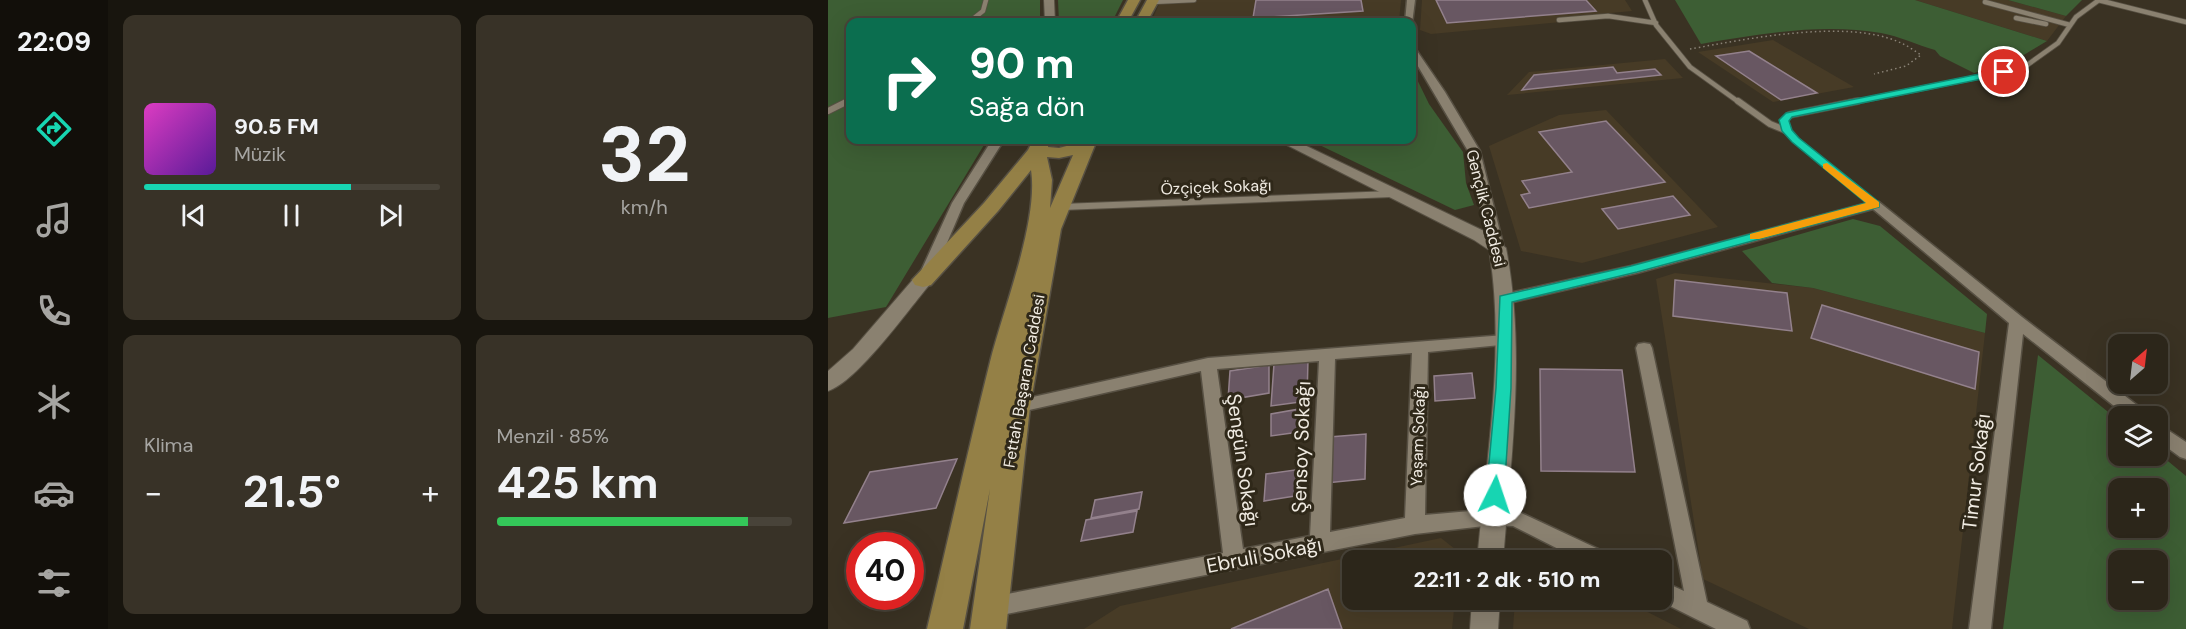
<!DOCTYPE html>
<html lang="tr">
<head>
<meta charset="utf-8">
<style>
	:root { --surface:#2c261a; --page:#383227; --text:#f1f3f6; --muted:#a6a5a2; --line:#484339; --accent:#17d5b2 }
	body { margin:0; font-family:"DM Sans",sans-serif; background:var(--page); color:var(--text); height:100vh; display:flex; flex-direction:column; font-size:22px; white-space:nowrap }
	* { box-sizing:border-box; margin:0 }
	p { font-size:20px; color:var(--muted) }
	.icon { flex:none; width:33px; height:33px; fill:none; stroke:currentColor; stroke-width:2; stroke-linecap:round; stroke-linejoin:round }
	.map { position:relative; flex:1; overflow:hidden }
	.details { display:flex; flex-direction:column; gap:15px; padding:15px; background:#18150e; width:720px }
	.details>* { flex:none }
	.top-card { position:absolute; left:18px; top:18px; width:570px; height:126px; border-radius:12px; box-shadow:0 6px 24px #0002,0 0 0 2px var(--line); background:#0b6e4f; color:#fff; overflow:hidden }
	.needle { width:39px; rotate:28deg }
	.tools { position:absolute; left:1280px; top:334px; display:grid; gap:12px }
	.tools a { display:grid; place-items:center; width:60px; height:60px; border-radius:12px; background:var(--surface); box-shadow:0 6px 24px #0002,0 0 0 2px var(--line); font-size:30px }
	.speed { position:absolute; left:18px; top:532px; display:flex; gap:12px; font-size:30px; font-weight:700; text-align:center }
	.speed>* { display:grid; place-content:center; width:78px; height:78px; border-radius:50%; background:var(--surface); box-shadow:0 6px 24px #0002,0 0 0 2px var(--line); line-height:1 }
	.speed .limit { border:9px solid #d22; background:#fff; color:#111 }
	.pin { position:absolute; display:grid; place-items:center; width:51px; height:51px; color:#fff; margin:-26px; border:3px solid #fff; border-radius:50%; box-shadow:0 2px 6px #0007 }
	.me { position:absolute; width:66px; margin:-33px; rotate:4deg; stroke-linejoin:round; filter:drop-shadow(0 0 4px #0008) }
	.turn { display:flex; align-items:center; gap:21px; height:126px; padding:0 24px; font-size:27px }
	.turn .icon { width:78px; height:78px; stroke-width:2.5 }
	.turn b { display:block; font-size:42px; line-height:51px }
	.big { font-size:45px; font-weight:700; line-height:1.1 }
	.details .card { flex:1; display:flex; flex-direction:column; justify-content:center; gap:9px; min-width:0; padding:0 21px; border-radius:12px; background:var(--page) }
	.details .dial { align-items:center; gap:0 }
	.dial b { font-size:78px; line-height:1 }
	.song { display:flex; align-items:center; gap:18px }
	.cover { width:72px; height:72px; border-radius:9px; background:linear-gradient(135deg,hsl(310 70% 55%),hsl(270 70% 35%)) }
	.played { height:6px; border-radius:3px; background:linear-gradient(90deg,var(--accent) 70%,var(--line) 70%) }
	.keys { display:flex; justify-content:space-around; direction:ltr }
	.heat { display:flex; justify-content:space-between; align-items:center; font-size:33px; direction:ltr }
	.charge { height:9px; border-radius:4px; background:linear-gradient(90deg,#34c759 85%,var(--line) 0) }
	.details .tiles { flex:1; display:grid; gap:15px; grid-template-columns:repeat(2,1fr) }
	.trip { position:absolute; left:514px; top:550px; width:330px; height:60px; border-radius:12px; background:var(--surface); box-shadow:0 6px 24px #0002,0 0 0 2px var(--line); font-weight:700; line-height:60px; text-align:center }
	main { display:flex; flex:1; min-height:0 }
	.menu { display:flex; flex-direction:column; width:108px; justify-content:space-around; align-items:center; background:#120f0a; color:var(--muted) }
	.menu .icon { width:42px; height:42px }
	.menu .active { color:var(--accent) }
	.menu b { font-size:27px; color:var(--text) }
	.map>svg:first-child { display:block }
	.built { fill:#473b26 }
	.green { fill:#3d5e34; fill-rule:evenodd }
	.building { fill:#685762; stroke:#93818c; stroke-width:1.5 }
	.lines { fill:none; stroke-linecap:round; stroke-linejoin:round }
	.service-far1-casing { stroke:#575043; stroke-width:6 }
	.service-casing { stroke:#575043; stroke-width:8 }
	.minor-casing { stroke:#575043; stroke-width:3 }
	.tertiary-casing { stroke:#575043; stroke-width:2 }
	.primary-casing { stroke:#575043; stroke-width:3 }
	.path { stroke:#8a8377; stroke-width:1.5; stroke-dasharray:1.5 3; stroke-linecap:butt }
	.service-far1 { stroke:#8a8170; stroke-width:4.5 }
	.service { stroke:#8a8170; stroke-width:6 }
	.minor { fill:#8a8170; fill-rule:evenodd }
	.tertiary { fill:#8a8170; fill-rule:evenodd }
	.primary { fill:#948046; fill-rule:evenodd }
	.route { fill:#17d5b2; stroke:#0f8a74; stroke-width:1.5 }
	.slow { fill:#f59e0b }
	.labels { text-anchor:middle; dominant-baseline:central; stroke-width:6; stroke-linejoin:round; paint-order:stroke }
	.street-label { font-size:16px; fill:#f0ebe2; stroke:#2f2819 }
	.near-street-label { font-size:20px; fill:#f0ebe2; stroke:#2f2819 }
</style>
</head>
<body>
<main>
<nav class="menu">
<b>22:09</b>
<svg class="icon active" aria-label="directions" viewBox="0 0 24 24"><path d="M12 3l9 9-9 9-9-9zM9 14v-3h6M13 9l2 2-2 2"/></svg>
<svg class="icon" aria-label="music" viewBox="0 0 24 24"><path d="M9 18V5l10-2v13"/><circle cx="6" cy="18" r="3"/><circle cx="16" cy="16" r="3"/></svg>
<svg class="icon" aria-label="phone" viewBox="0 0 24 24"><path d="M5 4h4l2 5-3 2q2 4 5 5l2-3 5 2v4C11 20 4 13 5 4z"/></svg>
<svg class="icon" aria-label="climate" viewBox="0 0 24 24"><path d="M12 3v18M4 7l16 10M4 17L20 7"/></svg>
<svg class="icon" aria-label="car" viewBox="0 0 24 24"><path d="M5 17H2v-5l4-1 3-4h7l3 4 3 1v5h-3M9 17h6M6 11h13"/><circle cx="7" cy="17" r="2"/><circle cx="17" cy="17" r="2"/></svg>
<svg class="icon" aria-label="filters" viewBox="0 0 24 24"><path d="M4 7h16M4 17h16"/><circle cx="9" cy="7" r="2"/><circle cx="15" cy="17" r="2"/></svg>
</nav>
<section class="details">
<div class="tiles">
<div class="card">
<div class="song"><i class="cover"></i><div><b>90.5 FM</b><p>Müzik</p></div></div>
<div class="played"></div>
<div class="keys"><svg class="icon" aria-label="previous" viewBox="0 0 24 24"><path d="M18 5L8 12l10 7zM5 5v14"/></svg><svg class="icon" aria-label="pause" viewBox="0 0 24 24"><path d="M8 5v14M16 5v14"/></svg><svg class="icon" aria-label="next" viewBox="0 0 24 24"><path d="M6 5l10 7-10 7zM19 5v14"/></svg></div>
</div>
<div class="card dial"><b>32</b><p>km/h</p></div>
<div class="card"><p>Klima</p>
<div class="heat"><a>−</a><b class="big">21.5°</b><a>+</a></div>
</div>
<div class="card"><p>Menzil · 85%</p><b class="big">425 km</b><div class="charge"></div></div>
</div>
</section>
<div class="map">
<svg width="1358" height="629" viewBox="0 0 1358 629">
	<rect width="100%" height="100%" fill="#3a3223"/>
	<!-- built -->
	<path class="built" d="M333 0H573L571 22H323Z
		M594 0H797L804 11 751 16 754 20 603 34 592 30Z
		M1087 0H1180L1238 16 1219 41Z
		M945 40 1026 87 945 102 870 52Z
		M837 59 855 78 679 95 701 72Z
		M778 110 890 227 754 263 693 251 661 146 731 115Z
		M847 273 985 288 1157 333 1124 629H981L875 579 828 279Z
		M613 538 632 553 631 561H525V600H627L624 629H256L292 606Z
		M687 600H796L853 629H685Z"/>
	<!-- green -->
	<path class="green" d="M0 0H212V22H22V140H159L58 307 0 318Z
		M230 0H295L284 22H231Z
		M847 0H1087L1219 41 1181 64 1146 73 1112 56 1107 50C1089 45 1071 36 1053 33 994 23 931 34 873 44Z
		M1180 0H1254L1238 16Z
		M584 69 601 104 635 152 638 183 646 205 627 210 481 140H584Z
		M1025 219 1052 226 1159 314 1157 333 985 288 944 283 914 251Z
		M1210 355 1290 420V456H1329V452L1358 476V629H1175ZM1290 489H1329V528H1290ZM1290 561H1329V600H1290Z"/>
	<!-- building -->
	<path class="building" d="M428 0H533L535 11 425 18Z
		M608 0H758L768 11 619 23Z
		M921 51 989 93 953 100 888 56Z
		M785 67 789 73 827 69 833 75 694 90 706 75Z
		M778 121 837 182 701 208 693 195 702 193 694 181 744 172 711 132Z
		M845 196 862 215 790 229 774 209Z
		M847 280 959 293 964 331 845 316Z
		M994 305 1151 352 1147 389 983 338Z
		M480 359 479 401 443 406 446 364Z
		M441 365V393L400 400 402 371Z
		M712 369 794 370 807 472 713 471Z
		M644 373 647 398 607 401 606 376Z
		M477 408 478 431 443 436V414Z
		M538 434 537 479 498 483 501 437Z
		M129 459 108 508 16 523 42 472Z
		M474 469 473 495 436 501 438 474Z
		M314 492 311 509 263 518 267 500Z
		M309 511 305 532 253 541 258 520Z
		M500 589 514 629H403Z"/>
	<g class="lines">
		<defs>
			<path id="service-far1" d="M817 0 828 25 862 67 912 103
				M1270 0 1358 22
				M324 2 366 0
				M1157 2 1242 25
				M1188 18 1218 24
				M731 20 780 16 828 23
				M141 22 155 11 158 0
				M17 103 22 100
				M1022 103 1195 68 1230 43 1248 17 1271 0"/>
			<path id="service" d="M910 101 942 124 959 131
				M1030 101 961 115 956 120 959 131 968 140 1047 205
				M0 111 20 101
				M234 207 564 194"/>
			<path id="minor" d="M579 0H587L584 24 577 22Z
				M584 47 587 48 617 92 652 151 676 248 674 251H664L662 248 640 151 584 56Z
				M164 140H176L136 203 107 271 105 274H95L93 271 124 203Z
				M1047 201 1051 202 1194 317 1318 412 1321 417H1300L1195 334 1163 629H1141L1181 323 1045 209 809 273 677 304 670 299 677 294 803 266Z
				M677 335 683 336 685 340 683 344 600 352 597 515 665 509 687 510 781 554 784 561H754L685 526 665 525 587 534 163 617 155 614 152 607 155 600 163 597 395 553 373 371 188 413 182 412 179 407 182 402 380 358ZM584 353 577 518 502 532 507 359ZM491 361 482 536 415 549 389 369Z
				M816 343 822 344 824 348 879 602 919 621 922 629H888L830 600H834V581L856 591 808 348 810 344Z
				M1329 423 1358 442V459L1352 457 1329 440Z"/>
			<path id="tertiary" d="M216 0H226L227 22H217Z
				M449 140H466L658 232 678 248C698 350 683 458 675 561H649C658 461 678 349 661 250L646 240Z
				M95 274 102 276 104 280 102 284C81 309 29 382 0 391V371L25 349 88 276Z
				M644 600H672L670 629H642Z"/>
			<path id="primary" d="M300 0H312L300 22H288Z
				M319 0H331L319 22H307Z
				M205 140H221L220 147 231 148 250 143 252 140H269L233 229 202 407 178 629H142L162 489 135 629H99C120 540 140 450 162 362 175 310 211 220 203 170L170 211 103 285 95 287 87 285 84 280 156 203 200 150ZM245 155 222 208 224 180 219 157 231 158Z"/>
		</defs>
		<!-- service-far1 casing -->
		<use href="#service-far1" class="service-far1-casing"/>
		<!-- service casing -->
		<use href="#service" class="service-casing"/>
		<!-- minor casing -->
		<use href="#minor" class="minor-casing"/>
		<!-- tertiary casing -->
		<use href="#tertiary" class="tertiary-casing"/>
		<!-- primary casing -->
		<use href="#primary" class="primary-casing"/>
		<!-- path -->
		<path class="path" d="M862 49C919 39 1020 18 1073 43 1080 46 1087 51 1093 55L1078 66 1046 74"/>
		<!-- service-far1 -->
		<use href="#service-far1" class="service-far1"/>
		<!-- service -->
		<use href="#service" class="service"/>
		<!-- minor -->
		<use href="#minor" class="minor"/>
		<!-- tertiary -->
		<use href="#tertiary" class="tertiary"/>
		<!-- primary -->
		<use href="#primary" class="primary"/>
	</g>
	<!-- route -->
	<path class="route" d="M1176 69 1179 70V74L964 117 961 121 964 130 971 138 1051 202V207L809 272 684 302 683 388 676 495 673 500 667 503 661 500 658 495 668 388 672 296 803 266 1038 203 964 142 954 131 951 120 958 113Z"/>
	<!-- slow -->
	<path class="slow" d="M999 163 1051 202V207L931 239H922V234L1038 203 995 168V164Z"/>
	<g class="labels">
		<!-- street labels -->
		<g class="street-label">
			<text transform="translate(388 187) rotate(-2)">Özçiçek Sokağı</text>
			<text transform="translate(658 208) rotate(76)">Gençlik Caddesi</text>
			<text transform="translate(196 381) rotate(-80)">Fettah Başaran Caddesi</text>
			<text transform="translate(590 436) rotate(-88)">Yaşam Sokağı</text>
		</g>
		<!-- near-street labels -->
		<g class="near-street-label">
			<text transform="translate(473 447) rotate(-88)">Şensoy Sokağı</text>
			<text transform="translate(415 460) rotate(82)">Şengün Sokağı</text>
			<text transform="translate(1148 472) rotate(-83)">Timur Sokağı</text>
			<text transform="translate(436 555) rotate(-11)">Ebruli Sokağı</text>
		</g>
	</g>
</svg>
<div class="tools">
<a><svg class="needle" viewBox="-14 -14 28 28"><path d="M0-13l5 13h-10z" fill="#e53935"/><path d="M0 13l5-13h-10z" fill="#a6a5a2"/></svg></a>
<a><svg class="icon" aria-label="layers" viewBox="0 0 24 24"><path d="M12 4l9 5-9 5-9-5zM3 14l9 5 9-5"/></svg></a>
<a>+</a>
<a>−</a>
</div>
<div class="speed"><div class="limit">40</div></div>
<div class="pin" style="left:1176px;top:72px;background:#d93025"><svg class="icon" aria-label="arrive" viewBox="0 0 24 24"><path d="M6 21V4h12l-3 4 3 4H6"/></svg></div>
<svg class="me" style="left:667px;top:495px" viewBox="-20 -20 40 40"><circle r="19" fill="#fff"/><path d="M0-13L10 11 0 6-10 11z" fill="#17d5b2"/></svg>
<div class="trip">22:11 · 2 dk · 510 m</div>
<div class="top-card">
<div class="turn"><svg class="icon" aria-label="right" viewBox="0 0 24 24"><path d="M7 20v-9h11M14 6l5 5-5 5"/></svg><div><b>90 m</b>Sağa dön</div></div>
</div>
</div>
</main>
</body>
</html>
